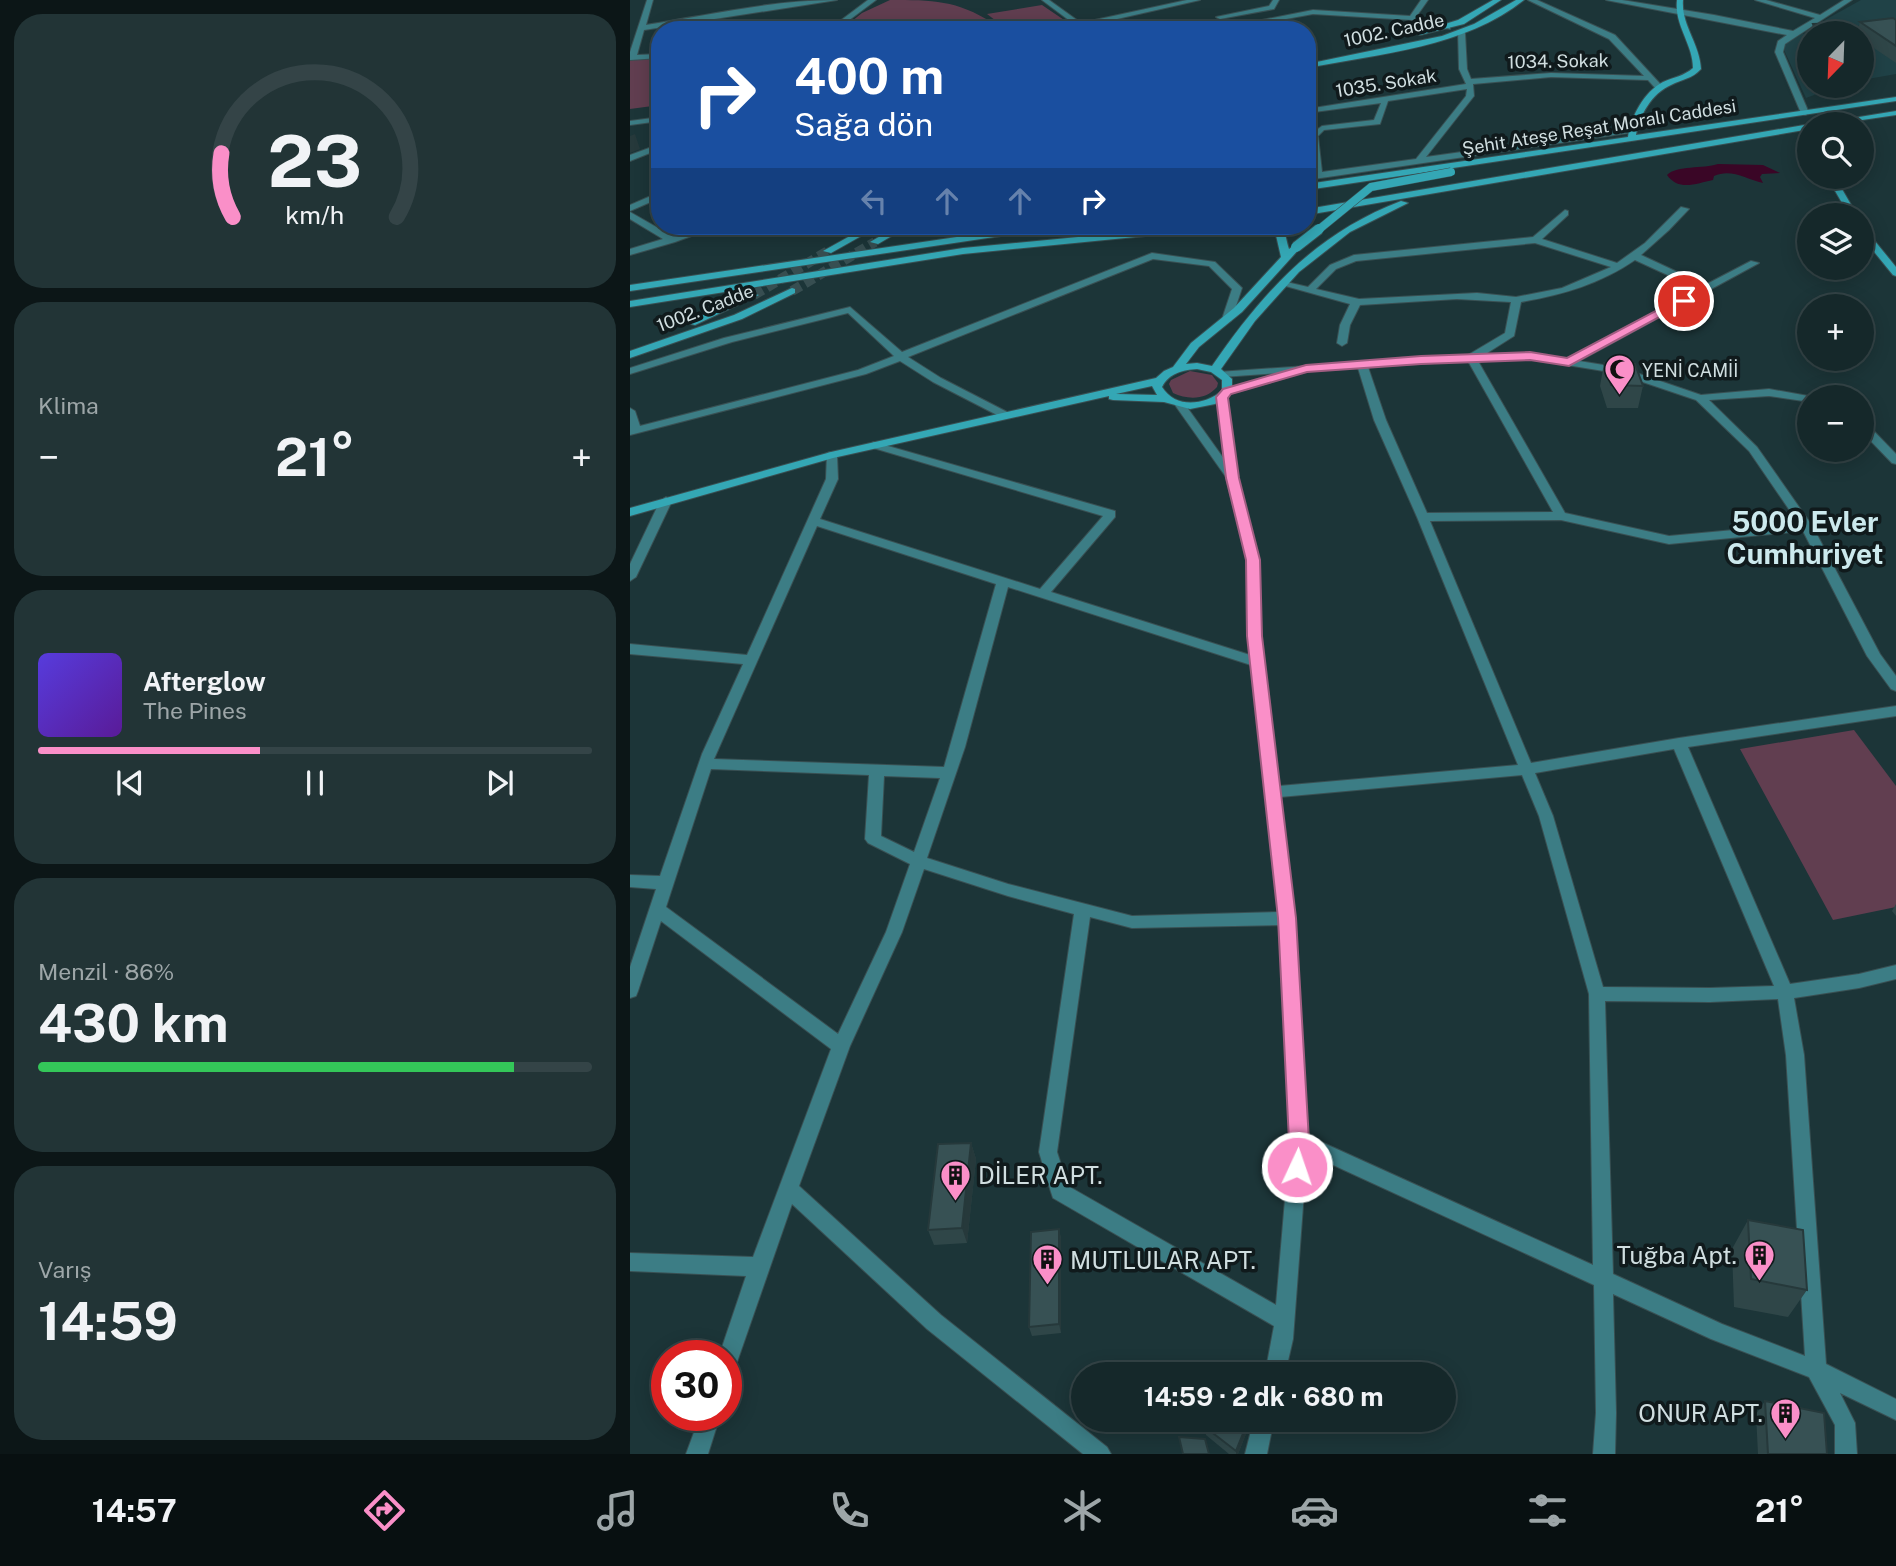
<!DOCTYPE html>
<html lang="tr">
<head>
<meta charset="utf-8">
<style>
	:root { --surface:#15282a; --page:#223436; --text:#f1f3f6; --muted:#9da6a8; --line:#344447; --accent:#fa8fc8 }
	body { margin:0; font-family:"Public Sans",sans-serif; background:var(--page); color:var(--text); height:100vh; display:flex; flex-direction:column; font-size:26px; white-space:nowrap }
	* { box-sizing:border-box; margin:0 }
	p { font-size:23px; color:var(--muted) }
	.icon { flex:none; width:38px; height:38px; fill:none; stroke:currentColor; stroke-width:2; stroke-linecap:round; stroke-linejoin:round }
	.map { position:relative; flex:1; overflow:hidden }
	.drawer { display:flex; flex-direction:column; gap:14px; padding:14px; background:#0c1617; width:630px }
	.drawer>* { flex:none }
	.hud { position:absolute; left:21px; top:21px; width:665px; height:214px; border-radius:28px; box-shadow:0 4px 18px #0003,0 0 0 2px var(--line); background:#1a4fa0; color:#fff; overflow:hidden }
	.needle { width:46px; rotate:203deg }
	.buttons { position:absolute; left:1167px; top:21px; display:grid; gap:14px }
	.buttons a { display:grid; place-items:center; width:77px; height:77px; border-radius:50%; background:var(--surface); box-shadow:0 4px 18px #0003,0 0 0 2px var(--line); font-size:35px }
	.speed { position:absolute; left:21px; top:1340px; display:flex; gap:14px; font-size:35px; font-weight:700; text-align:center }
	.speed>* { display:grid; place-content:center; width:91px; height:91px; border-radius:50%; background:var(--surface); box-shadow:0 4px 18px #0003,0 0 0 2px var(--line); line-height:1 }
	.speed .limit { border:10px solid #d22; background:#fff; color:#111 }
	.pin { position:absolute; display:grid; place-items:center; width:60px; height:60px; color:#fff; margin:-30px; border:4px solid #fff; border-radius:50%; box-shadow:0 2px 7px #0007 }
	.me { position:absolute; width:77px; margin:-38px; rotate:3deg; stroke-linejoin:round; filter:drop-shadow(0 0 5px #0008) }
	.turn { display:flex; align-items:center; gap:24px; height:147px; padding:0 28px; font-size:32px }
	.turn .icon { width:91px; height:91px; stroke-width:2.5 }
	.turn b { display:block; font-size:49px; line-height:60px }
	.lanes { display:flex; align-items:center; height:66px; padding:0 28px; background:#0003; justify-content:center; gap:35px; direction:ltr }
	.lanes .off { opacity:.35 }
	.big { font-size:52px; font-weight:700; line-height:1.1 }
	.drawer .widget { flex:1; display:flex; flex-direction:column; justify-content:center; gap:10px; min-width:0; padding:0 24px; border-radius:28px; background:var(--page) }
	.drawer .dial { align-items:center; gap:0 }
	.dial svg { height:182px; overflow:visible; fill:none; stroke:var(--line); stroke-width:7; stroke-linecap:round; text-anchor:middle }
	.dial text { fill:var(--text); stroke:none }
	.song { display:flex; align-items:center; gap:21px }
	.cover { width:84px; height:84px; border-radius:10px; background:linear-gradient(135deg,hsl(250 70% 55%),hsl(270 70% 35%)) }
	.played { height:7px; border-radius:4px; background:linear-gradient(90deg,var(--accent) 40%,var(--line) 40%) }
	.keys { display:flex; justify-content:space-around; direction:ltr }
	.heat { display:flex; justify-content:space-between; align-items:center; font-size:38px; direction:ltr }
	.charge { height:10px; border-radius:5px; background:linear-gradient(90deg,#34c759 86%,var(--line) 0) }
	.trip { position:absolute; left:441px; top:1362px; width:385px; height:70px; border-radius:35px; background:var(--surface); box-shadow:0 4px 18px #0003,0 0 0 2px var(--line); font-weight:700; line-height:70px; text-align:center }
	.menu { display:flex; height:112px; justify-content:space-around; align-items:center; background:#081011; color:var(--muted) }
	.menu .icon { width:49px; height:49px }
	.menu .selected { color:var(--accent) }
	.menu b { font-size:32px; color:var(--text) }
	main { display:flex; flex:1; min-height:0 }
	.map>svg:first-child { display:block }
	.built { fill:#204247 }
	.green { fill:#613e50 }
	.water { fill:#3a0626 }
	.lines { fill:none; stroke-linecap:round; stroke-linejoin:round }
	.secondary-tunnel { stroke:#374e51; stroke-width:10; stroke-dasharray:10 5; stroke-linecap:butt }
	.street-casing { stroke:#395053; stroke-width:2 }
	.secondary-casing { stroke:#395053; stroke-width:2 }
	.street { fill:#3c7d85; fill-rule:evenodd }
	.secondary { fill:#34a7b5; fill-rule:evenodd }
	.secondary-bridge-far1-casing { stroke:#395053; stroke-width:9; stroke-linecap:butt }
	.secondary-bridge-casing { stroke:#395053; stroke-width:12; stroke-linecap:butt }
	.secondary-bridge-far1 { stroke:#34a7b5; stroke-width:8 }
	.secondary-bridge { stroke:#34a7b5; stroke-width:10 }
	.wall { fill:#2f4648 }
	.shaded-wall { fill:#26393b }
	.building { fill:#375154; stroke:#26393b; stroke-width:2 }
	.route { fill:#fa8fc8; stroke:#a25d82; stroke-width:2 }
	.labels { text-anchor:middle; dominant-baseline:central; stroke-width:7; stroke-linejoin:round; paint-order:stroke }
	.far-street-label { font-size:18px; fill:#d0dee0; stroke:#101a1c }
	.far-poi-label { font-size:18px; fill:#d0dee0; stroke:#101a1c; text-anchor:start }
	.near-poi-label { font-size:24px; fill:#d0dee0; stroke:#101a1c; text-anchor:start }
	.district-label { font-size:28px; font-weight:bold; fill:#cce9ed; stroke:#101a1c }
</style>
</head>
<body>
<main>
<section class="drawer">
<div class="widget dial"><svg viewBox="0 0 100 80">
<path d="M14 69A42 42 0 1 1 86 69"/>
<path d="M14 69A42 42 0 0 1 9 41" stroke="#fa8fc8"/>
<text x="50" y="56" font-size="32" font-weight="700">23</text>
<text x="50" y="72" font-size="11">km/h</text>
</svg></div>
<div class="widget"><p>Klima</p>
<div class="heat"><a>−</a><b class="big">21°</b><a>+</a></div>
</div>
<div class="widget">
<div class="song"><i class="cover"></i><div><b>Afterglow</b><p>The Pines</p></div></div>
<div class="played"></div>
<div class="keys"><svg class="icon" aria-label="previous" viewBox="0 0 24 24"><path d="M18 5L8 12l10 7zM5 5v14"/></svg><svg class="icon" aria-label="pause" viewBox="0 0 24 24"><path d="M8 5v14M16 5v14"/></svg><svg class="icon" aria-label="next" viewBox="0 0 24 24"><path d="M6 5l10 7-10 7zM19 5v14"/></svg></div>
</div>
<div class="widget"><p>Menzil · 86%</p><b class="big">430 km</b><div class="charge"></div></div>
<div class="widget"><p>Varış</p><b class="big">14:59</b></div>
</section>
<div class="map">
<svg width="1266" height="1454" viewBox="0 0 1266 1454">
	<rect width="100%" height="100%" fill="#1c3538"/>
	<!-- built -->
	<path class="built" d="M1231 0H1266V74L1232 80V33H1180V86H1208L1176 98 1155 52V44L1172 34 1206 29 1195 20Z"/>
	<!-- green -->
	<path class="green" d="M260 0C303 0 326 0 363 23L325 30H211L232 13Z
		M412 5 440 24 412 30H378L357 14Z
		M30 58V105L0 109V60Z
		M560 371 582 375 588 383 587 387C576 400 558 400 543 393L539 384 541 380Z
		M1224 730 1266 786V907L1203 920 1110 749Z"/>
	<!-- water -->
	<path class="water" d="M1088 164 1133 165 1150 173 1132 174 1130 177 1133 183C1116 179 1101 168 1084 176L1083 180C1067 183 1049 192 1037 175 1047 165 1073 169 1088 164Z"/>
	<g class="lines">
		<!-- secondary-tunnel -->
		<path class="secondary-tunnel" d="M162 291 245 242
			M124 295 198 251"/>
		<defs>
			<path id="street" d="M17 0H23L16 25C79 15 143 0 207 0L14 30 7 55 30 54V58L0 60V52Z
				M238 0H246L206 30H198Z
				M412 0H419L451 23 557 0H570L439 30H425L444 24Z
				M643 0H649L644 9 590 19 586 17 639 6Z
				M791 0H798L786 17 820 25V29L782 20 683 14 597 30H581L683 10 780 16Z
				M898 0H907L985 35 1034 88 1027 90 1018 80 921 77 843 84 844 96 796 157 1002 128 1006 130 1005 132 677 180V174L684 173 681 134 692 126 744 120 751 103 677 113V109L836 84 829 69 828 31 835 33 837 69 841 79 921 73 1014 76 979 39ZM837 89 836 96 786 159 692 172 688 136 694 130 750 124 758 101Z
				M976 0H992L1084 15 1163 31 1185 18 1125 0H1136L1190 15 1214 0H1222L1155 44 1153 52 1179 113 1175 115 1171 113 1145 52 1148 41 1157 35Z
				M30 117V121L0 125V121Z
				M30 144V149L0 161V155Z
				M30 192V198L0 211V205Z
				M1051 207 1059 209 1039 230 1011 255 1075 285 1121 261 1129 263 949 361 992 368 1071 395 1139 389 1184 397H1180V402L1139 396 1079 400 1127 447 1183 527 1250 654 1266 676V691L1261 689 1237 656 1173 531 1039 544 931 520 800 521 901 763 1049 738 1266 706V716L1058 747 1160 984 1229 974 1266 965V979L1229 988 1164 998 1174 1055 1196 1364 1266 1399V1420L1210 1393 1225 1423 1227 1454H1205V1425L1179 1377 1081 1339 983 1294 986 1413 985 1454H963L966 1413 964 1285 677 1153 663 1339 655 1374H635L644 1326 423 1198 421 1192 409 1152 444 914 378 896 294 869 272 932 220 1046 169 1186 311 1315 477 1447 481 1454H453L297 1329 162 1204 106 1365 103 1372 96 1375V1356H89L116 1276 0 1271V1253L123 1257 201 1049 31 921 8 991 6 996 0 998V967L26 889 0 887V875L30 876 72 754 113 664 0 654V644L117 655 196 479 197 453 201 452 207 455 208 479 190 519 410 589 473 516 240 447 238 445 244 442 485 511V517L421 592 620 655 617 560 596 477 545 405 546 403H554L594 459 587 397 593 394V390L650 373 592 377 588 376V372L838 355 875 333 881 302 827 299 730 305 720 325 717 343 712 346 707 343 710 325 720 304 652 285V281L678 287 700 265 724 255 903 237 935 210 938 211V215L912 239 987 263 1015 243ZM905 243 981 267 932 288 886 297 847 293 729 299 686 289 706 269 726 261ZM1005 260 1068 289 937 359 900 353 854 355 884 336 891 302C932 295 970 284 1005 260ZM900 359 986 373 1066 400 1119 451 1169 524 1039 536 935 513 848 361ZM838 361 923 512 797 513 756 420 738 367ZM728 368 744 420 787 517 888 765 649 786 631 636 629 560 608 478 596 395 655 378 656 376 652 373ZM187 526 366 584 314 767 84 759ZM378 587 621 665 648 912 502 916 378 884 297 858 335 747ZM1044 749 1144 986 1080 988 973 987 923 816 905 773ZM81 769 239 775 235 839 238 843 280 864 256 932 208 1034 36 907ZM892 775 909 816 959 994 963 1265 678 1136 665 918 650 797ZM254 776 310 778 284 852 251 836ZM460 917 502 928 649 925 660 1141 646 1305 438 1186 427 1152ZM1148 999 1156 1055 1175 1356 1092 1324 983 1274 975 1001 1080 1002Z
				M0 212 42 236 75 226H89L45 242 0 255V249L33 239 0 219Z
				M522 253 585 262 612 288 601 321 592 319 602 289 579 266 523 259 278 357 311 378 379 413V417H371L303 382 270 361 236 374 0 435V408L5 411 10 426 228 370 264 356 218 313 102 342 0 374V368L94 338 220 307 272 352Z
				M1232 422 1236 423 1266 454V464L1262 463 1232 432Z
				M36 497 42 501 6 577 0 581V564L30 501Z
				M70 1416H90L78 1454H56Z
				M624 1419H644L637 1454H615Z"/>
			<path id="secondary" d="M863 0H871L834 24 790 35 786 33 828 20Z
				M886 0H894C836 47 749 54 677 68V64L812 36 844 24Z
				M1047 0H1053C1051 25 1070 44 1071 69 1062 79 1052 79 1041 85 1022 93 1009 116 1006 135L1266 97V101L677 190V184L998 137C1001 116 1014 92 1033 82 1044 77 1054 76 1063 68 1063 44 1044 25 1047 0Z
				M1266 111V115L1205 124H1186Z
				M1180 124H1183H1180V129L677 215V209Z
				M1197 177H1205L1227 215H1219Z
				M771 201 778 203 720 232 669 272 625 321 591 369 602 379V392L585 404 560 409 534 402 483 400 479 399V396L203 458 0 516V508L201 452 526 378 534 371 543 367 561 343 604 308 651 257 645 231 637 226C657 225 654 233 659 249L666 244 671 247 612 312 569 347 556 364 567 363 582 366C633 292 685 234 771 201ZM567 369 581 372 592 380V391C574 405 546 409 532 387 539 373 553 370 567 369ZM522 386 527 395 486 394Z
				M238 226H249L201 253 193 251Z
				M268 226H279L248 244 240 242Z
				M402 226H424L419 229 0 291V285Z
				M562 226H592L587 229 333 254 0 307V301L333 248Z
				M1232 228 1235 229 1266 267V276L1263 275 1232 237Z
				M162 288 165 289V293L112 319 0 358V351L104 315Z
				M121 293 129 295 65 325 56 323Z"/>
		</defs>
		<!-- street casing -->
		<use href="#street" class="street-casing"/>
		<!-- secondary casing -->
		<use href="#secondary" class="secondary-casing"/>
		<!-- street -->
		<use href="#street" class="street"/>
		<!-- secondary -->
		<use href="#secondary" class="secondary"/>
		<defs>
			<path id="secondary-bridge-far1" d="M687 231 741 187 821 172"/>
			<path id="secondary-bridge" d="M666 247 689 229"/>
		</defs>
		<!-- secondary-bridge-far1 casing -->
		<use href="#secondary-bridge-far1" class="secondary-bridge-far1-casing"/>
		<!-- secondary-bridge casing -->
		<use href="#secondary-bridge" class="secondary-bridge-casing"/>
		<!-- secondary-bridge-far1 -->
		<use href="#secondary-bridge-far1" class="secondary-bridge-far1"/>
		<!-- secondary-bridge -->
		<use href="#secondary-bridge" class="secondary-bridge"/>
	</g>
	<!-- wall -->
	<path class="wall" d="M1266 20V63L1232 40V33H1227L1230 22Z
		M1183 24 1220 33H1181Z
		M974 363 1013 386 1008 408H977L970 386Z
		M1266 904V916L1262 911Z
		M341 1143 346 1159 337 1243 304 1245 298 1230Z
		M1118 1220 1177 1290 1158 1317 1104 1307 1102 1249Z
		M429 1229 431 1239V1333L402 1336 399 1327Z
		M1135 1401 1197 1454H1128L1126 1414Z
		M579 1419H622L608 1454H599L576 1435 575 1427Z"/>
	<!-- shaded-wall -->
	<path class="shaded-wall" d="M5 134 10 149 0 153V136Z
		M341 1143 346 1159 337 1243 332 1228Z
		M429 1229 431 1239V1333L429 1324Z
		M619 1419H622L608 1454H606V1451Z"/>
	<!-- building -->
	<path class="building" d="M1263 18 1266 20V46L1230 22Z
		M1216 23 1220 33H1187L1183 24Z
		M974 363 1005 364 1013 386 981 385Z
		M341 1143 332 1228 298 1230 308 1144Z
		M1118 1220 1173 1230 1177 1290 1121 1279Z
		M429 1229V1324L399 1327 401 1232Z
		M1135 1401 1194 1413 1197 1454H1138Z
		M579 1419H619L606 1451 575 1427Z
		M549 1437 575 1439 579 1454H553Z"/>
	<!-- route -->
	<path class="route" d="M1050 298 1059 301 939 366 900 360 791 364 677 372 601 394 598 398 609 478 630 560 632 636 666 918 679 1141 674 1174 667 1176 659 1174 656 1167 659 1141 648 918 617 636 616 560 596 478 586 397 593 389 676 365 791 356 900 352 937 358Z"/>
	<!-- icons -->
	<defs>
		<symbol id="mosque-pin" viewBox="-11 -11 22 30"><path d="M0 17L-7.5 6A9.5 9.5 0 1 1 7.5 6Z" fill="#fa8fc8" stroke="#101a1c"/><path d="M3.5-4.9A6 6 0 1 0 3.5 4.9A5 5 0 1 1 3.5-4.9Z" fill="#111"/></symbol>
		<symbol id="building-pin" viewBox="-11 -11 22 30"><path d="M0 17L-7.5 6A9.5 9.5 0 1 1 7.5 6Z" fill="#fa8fc8" stroke="#101a1c"/><path d="M-4-6H4V6H1V3H-1V6H-4ZM-2.5-4.3h1.7v1.8h-1.7ZM.8-4.3h1.7v1.8H.8ZM-2.5-1h1.7V.8h-1.7ZM.8-1h1.7V.8H.8Z" fill="#111"/></symbol>
	</defs>
	<g fill-rule="evenodd">
		<use href="#mosque-pin" x="972" y="352" width="35" height="47"/>
		<use href="#building-pin" x="308" y="1158" width="35" height="47"/>
		<use href="#building-pin" x="1112" y="1238" width="35" height="47"/>
		<use href="#building-pin" x="400" y="1242" width="35" height="47"/>
		<use href="#building-pin" x="1138" y="1396" width="35" height="47"/>
	</g>
	<g class="labels">
		<!-- far-street labels -->
		<g class="far-street-label">
			<text transform="translate(764 30) rotate(-12)">1002. Cadde</text>
			<text transform="translate(928 61) rotate(-1)">1034. Sokak</text>
			<text transform="translate(756 83) rotate(-9)">1035. Sokak</text>
			<text transform="translate(969 127) rotate(-9)">Şehit Ateşe Reşat Moralı Caddesi</text>
			<text transform="translate(75 308) rotate(-21)">1002. Cadde</text>
		</g>
		<!-- far-poi labels -->
		<g class="far-poi-label">
			<text x="1012" y="370">YENİ CAMİİ</text>
		</g>
		<!-- near-poi labels -->
		<g class="near-poi-label">
			<text x="348" y="1175">DİLER APT.</text>
			<text x="1107" y="1255" text-anchor="end">Tuğba Apt.</text>
			<text x="440" y="1260">MUTLULAR APT.</text>
			<text x="1133" y="1413" text-anchor="end">ONUR APT.</text>
		</g>
		<!-- district labels -->
		<g class="district-label">
			<text x="1175" y="521">5000 Evler<tspan x="1175" dy="32">Cumhuriyet</tspan></text>
		</g>
	</g>
</svg>
<div class="buttons">
<a><svg class="needle" viewBox="-14 -14 28 28"><path d="M0-13l5 13h-10z" fill="#e53935"/><path d="M0 13l5-13h-10z" fill="#9da6a8"/></svg></a>
<a><svg class="icon" aria-label="search" viewBox="0 0 24 24"><circle cx="10" cy="10" r="6"/><path d="M15 15l6 6"/></svg></a>
<a><svg class="icon" aria-label="layers" viewBox="0 0 24 24"><path d="M12 4l9 5-9 5-9-5zM3 14l9 5 9-5"/></svg></a>
<a>+</a>
<a>−</a>
</div>
<div class="speed"><div class="limit">30</div></div>
<div class="pin" style="left:1054px;top:301px;background:#d93025"><svg class="icon" aria-label="arrive" viewBox="0 0 24 24"><path d="M6 21V4h12l-3 4 3 4H6"/></svg></div>
<svg class="me" style="left:667px;top:1167px" viewBox="-20 -20 40 40"><circle r="17" fill="#fa8fc8" stroke="#fff" stroke-width="3"/><path d="M0-11L8 9 0 5-8 9z" fill="#fff"/></svg>
<div class="trip">14:59 · 2 dk · 680 m</div>
<div class="hud">
<div class="turn"><svg class="icon" aria-label="right" viewBox="0 0 24 24"><path d="M7 20v-9h11M14 6l5 5-5 5"/></svg><div><b>400 m</b>Sağa dön</div></div>
<div class="lanes"><svg class="icon off" aria-label="left" viewBox="0 0 24 24"><path d="M17 20v-9H6M10 6l-5 5 5 5"/></svg><svg class="icon off" aria-label="ahead" viewBox="0 0 24 24"><path d="M12 20V5M6 11l6-6 6 6"/></svg><svg class="icon off" aria-label="ahead" viewBox="0 0 24 24"><path d="M12 20V5M6 11l6-6 6 6"/></svg><svg class="icon" aria-label="right" viewBox="0 0 24 24"><path d="M7 20v-9h11M14 6l5 5-5 5"/></svg></div>
</div>
</div>
</main>
<nav class="menu">
<b>14:57</b>
<svg class="icon selected" aria-label="directions" viewBox="0 0 24 24"><path d="M12 3l9 9-9 9-9-9zM9 14v-3h6M13 9l2 2-2 2"/></svg>
<svg class="icon" aria-label="music" viewBox="0 0 24 24"><path d="M9 18V5l10-2v13"/><circle cx="6" cy="18" r="3"/><circle cx="16" cy="16" r="3"/></svg>
<svg class="icon" aria-label="phone" viewBox="0 0 24 24"><path d="M5 4h4l2 5-3 2q2 4 5 5l2-3 5 2v4C11 20 4 13 5 4z"/></svg>
<svg class="icon" aria-label="climate" viewBox="0 0 24 24"><path d="M12 3v18M4 7l16 10M4 17L20 7"/></svg>
<svg class="icon" aria-label="car" viewBox="0 0 24 24"><path d="M5 17H2v-5l4-1 3-4h7l3 4 3 1v5h-3M9 17h6M6 11h13"/><circle cx="7" cy="17" r="2"/><circle cx="17" cy="17" r="2"/></svg>
<svg class="icon" aria-label="filters" viewBox="0 0 24 24"><path d="M4 7h16M4 17h16"/><circle cx="9" cy="7" r="2"/><circle cx="15" cy="17" r="2"/></svg>
<b>21°</b>
</nav>
</body>
</html>
